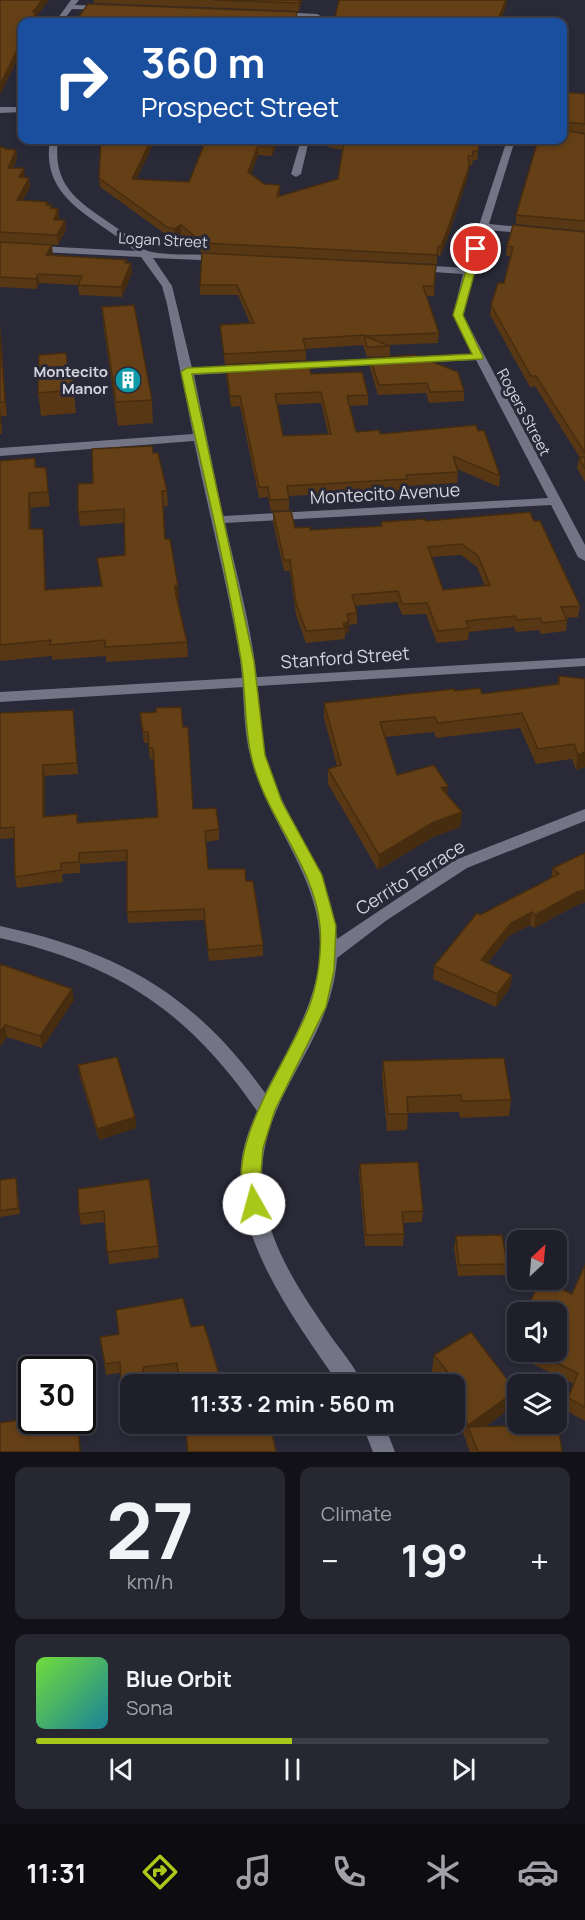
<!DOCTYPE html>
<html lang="en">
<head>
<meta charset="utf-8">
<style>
	:root { --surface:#1f1f2a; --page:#272732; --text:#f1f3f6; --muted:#a1a2a8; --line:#3c3d47; --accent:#a9c719 }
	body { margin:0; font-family:Manrope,sans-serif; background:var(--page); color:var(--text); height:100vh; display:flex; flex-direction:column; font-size:22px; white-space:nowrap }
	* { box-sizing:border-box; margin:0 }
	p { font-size:20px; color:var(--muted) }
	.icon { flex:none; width:33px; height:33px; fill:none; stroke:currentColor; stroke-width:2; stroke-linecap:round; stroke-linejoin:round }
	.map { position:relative; height:1452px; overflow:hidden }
	.sheet { display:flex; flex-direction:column; gap:15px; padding:15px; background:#111117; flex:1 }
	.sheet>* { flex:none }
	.banner { position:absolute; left:18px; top:18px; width:549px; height:126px; border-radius:12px; box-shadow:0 3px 9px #0003,0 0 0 2px var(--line); background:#1a4fa0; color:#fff; overflow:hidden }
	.needle { width:39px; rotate:26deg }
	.controls { position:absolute; left:507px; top:1230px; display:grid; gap:12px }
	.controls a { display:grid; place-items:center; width:60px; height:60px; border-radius:12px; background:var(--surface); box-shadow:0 3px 9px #0003,0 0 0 2px var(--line); font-size:30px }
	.speed { position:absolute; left:18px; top:1356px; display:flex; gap:12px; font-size:30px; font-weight:700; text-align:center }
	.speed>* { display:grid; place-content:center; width:78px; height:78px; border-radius:50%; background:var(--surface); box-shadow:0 3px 9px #0003,0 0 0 2px var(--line); line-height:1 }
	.speed .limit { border:3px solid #111; border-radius:9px; background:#fff; color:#111 }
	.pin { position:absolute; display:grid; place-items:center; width:51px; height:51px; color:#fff; margin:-26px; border:3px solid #fff; border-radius:50%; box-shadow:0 2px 6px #0007 }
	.me { position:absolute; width:66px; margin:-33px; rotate:353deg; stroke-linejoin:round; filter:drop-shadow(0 0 4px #0008) }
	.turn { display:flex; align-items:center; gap:21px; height:126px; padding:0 24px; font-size:27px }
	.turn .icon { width:78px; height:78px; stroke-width:2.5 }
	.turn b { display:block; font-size:42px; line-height:51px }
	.big { font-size:45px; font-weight:700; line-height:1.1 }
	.sheet .widget { flex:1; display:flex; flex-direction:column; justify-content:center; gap:9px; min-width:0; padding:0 21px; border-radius:12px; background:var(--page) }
	.sheet .dial { align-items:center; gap:0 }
	.dial b { font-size:78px; line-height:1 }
	.song { display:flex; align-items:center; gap:18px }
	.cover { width:72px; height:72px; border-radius:9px; background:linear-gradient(135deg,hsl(100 70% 55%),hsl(190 70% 35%)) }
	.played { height:6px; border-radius:3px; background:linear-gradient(90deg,var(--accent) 50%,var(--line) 50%) }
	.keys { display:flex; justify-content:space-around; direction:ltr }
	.heat { display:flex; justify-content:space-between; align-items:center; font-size:33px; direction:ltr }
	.sheet .tiles { flex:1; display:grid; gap:15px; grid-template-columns:1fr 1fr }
	.widget:last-child { grid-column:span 2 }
	.trip { position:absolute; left:120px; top:1374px; width:345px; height:60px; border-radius:12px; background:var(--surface); box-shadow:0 3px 9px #0003,0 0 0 2px var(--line); font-weight:700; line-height:60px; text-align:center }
	.menu { display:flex; height:96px; justify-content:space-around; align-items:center; background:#0c0c11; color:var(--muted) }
	.menu .icon { width:42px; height:42px }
	.menu .on { color:var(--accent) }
	.menu b { font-size:27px; color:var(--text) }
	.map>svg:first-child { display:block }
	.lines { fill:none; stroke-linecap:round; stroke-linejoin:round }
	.street { fill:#737486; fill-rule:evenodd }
	.secondary { fill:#737486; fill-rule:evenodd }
	.wall { fill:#573714; fill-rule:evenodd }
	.shaded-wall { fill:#472d10 }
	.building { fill:#654017; stroke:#472d10; stroke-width:1.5; fill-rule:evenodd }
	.route { fill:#a9c719; stroke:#6e8110; stroke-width:1.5 }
	.labels { text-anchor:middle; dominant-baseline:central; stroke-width:6; stroke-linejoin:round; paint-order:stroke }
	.far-street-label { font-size:15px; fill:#d3d4de; stroke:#292938 }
	.far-poi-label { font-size:15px; font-weight:bold; fill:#d3d4de; stroke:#292938; text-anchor:end }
	.street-label { font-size:18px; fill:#d3d4de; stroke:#292938 }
</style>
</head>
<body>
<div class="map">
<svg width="585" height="1452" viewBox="0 0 585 1452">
	<rect width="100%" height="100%" fill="#292938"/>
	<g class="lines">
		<!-- street -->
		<path class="street" d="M71 0H79L75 5 105 6 109 8 105 10 72 9 62 22H55Z
			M279 12 317 14 321 16 318 22H312L313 18 276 16Z
			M50 140H58C51 191 86 206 123 232 130 237 140 249 148 251 163 256 206 254 223 255L228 258 223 261 153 258 172 286 192 368 246 366 252 369 246 372 194 375 223 516 548 498 476 360 288 369 282 366 288 363 473 354 453 315 463 274 418 271 413 268 418 265 465 268 507 140H515L489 224 531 228 536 231 531 234 487 230 463 315 585 545V561L578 557 551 505 225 523C236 572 250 621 256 671 260 700 259 729 266 757 283 821 333 872 337 939L455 860 585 809V821L467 868 387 920 337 958C331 1057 238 1109 268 1219 279 1261 306 1300 330 1335 340 1350 356 1367 362 1384H339C297 1324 235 1241 241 1164 243 1145 250 1127 257 1111 188 1011 118 965 0 938V926C117 951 195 994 265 1093 289 1046 320 999 320 945 320 876 268 823 251 759 242 727 245 692 240 659 228 586 209 514 194 441L0 456V448L193 434 167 304 162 286 141 257 0 250V244L135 251C97 217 40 201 50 140Z
			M301 140H309L301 174 296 177 291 174Z
			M362 1424H384L395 1452H373Z"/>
		<!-- secondary -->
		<path class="secondary" d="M0 107H22V112L0 113Z
			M585 658V666L0 702V692Z"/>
	</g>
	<!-- wall -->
	<path class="wall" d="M94 0H302L299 11 94 3Z
		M562 92 585 94V133L568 131 585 134V231L516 224V215L562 140Z
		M101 140H278L272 156 258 155 251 174 280 194V196L338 179 343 150 328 147V140H480L477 160H473L472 165H469L468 176 447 240 440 256 437 255V264L203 253 181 235 175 239 168 236 100 187 99 178ZM155 140 205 143 189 182 136 180Z
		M0 146 6 149 16 150 17 159 13 168 25 178H29L30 187 23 200 48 205 53 208 58 209 59 218 58 220H65L66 230 58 245 0 242 52 255 131 263 132 273 122 297 79 295 78 285 39 283 37 289 0 287Z
		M585 232V482L577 468 579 458H580L535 386 530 387 490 315 491 305 504 283 511 256H506L507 246Z
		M436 265 434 296H427L439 333 438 343 388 345 390 346V356L367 357 363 345 306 349V360L225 364 221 335 220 325 250 323 238 295H200V285Z
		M102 307 152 400 153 423 118 426 104 330Z
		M0 324 7 416H1L2 434H0Z
		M370 358 464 391V401L429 403 426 393 378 395 370 368Z
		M226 365 311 374 368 395V405L350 406 356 432 380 434 478 431 500 476 499 487 457 469 458 472 457 483 407 486V490L289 496V510L271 511 268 497 259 498 240 406 231 407 226 376ZM321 403 328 434 283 436 277 405Z
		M68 371H72L76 413 41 416 38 393Z
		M153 453 167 491 168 506H163L165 539 178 586 179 601H177L187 642 188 657 106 662V656L52 660V656L0 661V461L36 467 46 468 50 506 31 508V529L44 544 46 590 101 586 97 558 125 555 124 523 80 526 78 512 93 483Z
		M273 512 295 528 310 530 381 526V522L534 521 580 606 578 617 566 618 567 620 566 631 541 634 539 630 516 632 514 627 469 632 468 640 437 643 426 614 402 615 397 602 355 606 357 613V624L349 625V632L345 634V639L306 643 296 615 290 571H284L273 523ZM461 555 477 567 485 586 443 590 432 557Z
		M559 676 585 679V767L576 770 572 759 536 764 520 728 436 738 434 732 385 737 397 775 447 795 462 812 460 827 433 837 378 870 328 784V769L337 766 324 718V703L455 691 482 694 557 684Z
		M73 710 78 774 45 776V817L78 823 158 817 154 759H150L148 743H144L140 713 193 809 219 829V840L206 842 208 869 246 881 263 945V956L209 961 204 920 128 923 127 912V861L80 864V873L62 874 63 882 17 888 15 877 14 838 0 839V713Z
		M585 853V902L575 906 534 928 530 925 509 936 488 963 512 975 510 988 496 1007 433 979 434 966 480 915 551 878 553 868Z
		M0 964 72 989 74 1000 42 1048 7 1037 0 1047Z
		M383 1061 511 1100 509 1116 460 1118 459 1112 408 1113 407 1130 387 1131 382 1077Z
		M78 1065 135 1117 136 1128 99 1140 80 1077Z
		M360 1164 423 1211 422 1222 403 1223 404 1234 403 1246H365L359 1175Z
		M0 1180 17 1184 20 1214 0 1217Z
		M78 1189 158 1246 159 1258 109 1264 105 1222 81 1225 79 1214Z
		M456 1236 507 1264 505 1275 458 1276 454 1248Z
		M585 1265V1421L565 1410 568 1398 574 1384 514 1355 516 1343 518 1339V1352H556L572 1294Z
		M183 1298 178 1374 145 1378 123 1394 120 1373 106 1375 100 1337 119 1334Z
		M434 1355 514 1406 485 1426 562 1452H470L466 1442 467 1440H466L454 1412V1384H443L432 1371Z"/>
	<!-- shaded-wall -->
	<path class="shaded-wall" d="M42 0H49L37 16V20L36 22H31L33 12Z
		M300 0H302L299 11V3Z
		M506 0H507L506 7 500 22H497Z
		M22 40V50L0 95V85Z
		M151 140H155L132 189V179Z
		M275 140H278L272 156V147Z
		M258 146V155L248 182V172Z
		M16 150 17 159 9 177 8 168Z
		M469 167 468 176 447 240 440 256 441 246Z
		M24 168 25 178 19 177Z
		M29 178 30 187 18 209 17 200Z
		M280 185V194L277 206V197Z
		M58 209 59 218 55 229 54 220Z
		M65 220 66 230 58 245 57 235Z
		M181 225V235L175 239 174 229Z
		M52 245 53 255H46Z
		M131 263 132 273 122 297 121 287Z
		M38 274 39 283 37 289 36 279Z
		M0 324 7 416 5 402Z
		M0 407 1 416 2 434 0 420Z
		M29 493 31 508V544L29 529Z
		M43 529 44 544 47 605 45 590Z
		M175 586H178L179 601H176Z
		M349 621V632L345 634V628L343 624Z
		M585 752V767L576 770 578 755Z
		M43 765 45 776V828L43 817Z
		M448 786 446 801 441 788Z
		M462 812 460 827 433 837 378 870 379 855 434 822Z
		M585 890V902L575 906 534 928 535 915 577 892Z
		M532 912 530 925 509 936 480 973 481 960 511 923Z
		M512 975 510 988 496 1007 497 994Z
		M72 989 74 1000 42 1048 40 1036Z
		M5 1025 7 1037 0 1047V1032Z
		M135 1117 136 1128 99 1140 97 1129Z
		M144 1367 145 1378 143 1384H130V1392L123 1394 121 1383Z
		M516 1391 514 1406 472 1436 468 1427 467 1440H466L468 1425Z
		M77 1420H78L81 1452H80Z"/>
	<!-- building -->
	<path class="building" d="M0 0H42L33 12H36L31 22H22V40L0 85Z
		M213 0H300L299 3Z
		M339 0H506L497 22H334Z
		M88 4 297 12 295 22H75Z
		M562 92 585 94V124L563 122 562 124Z
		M562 130 585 134V221L516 215 538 140H562Z
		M101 140H151L132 179 189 182 206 140H275L272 147 258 146 248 172 264 184 280 185 277 197 338 179 344 142 333 140H479L478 151H473V156H468L469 167 447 231 441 246H438L437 255 203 243 181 225 174 229 167 227 99 178Z
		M0 146 6 149 16 150 8 168H24L19 177 29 178 17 200 48 202 46 205H52L50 208 58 209 54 220H65L57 235 0 232Z
		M513 225 585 232V453L536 376H531L491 305 498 283H504L513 247 507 246Z
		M0 242 52 245 46 255 127 260 125 263H131L121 287 78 285 82 276 38 274 36 279 0 277Z
		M202 253 436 265 434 286H423L439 333 364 336 390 346 367 347 364 335 303 339 306 350 224 354 220 325 254 323 237 285H200Z
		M134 305 152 400 116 402 102 307Z
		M0 333 5 402H0Z
		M66 353 68 371H72L74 390 38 393 39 355Z
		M415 355 458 372 464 391 430 392 427 383 379 385 370 358Z
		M308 361 311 374 362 372 368 395 347 396 356 432 379 430 380 434 476 425 478 431 484 430 500 476 453 456 458 472 406 475 407 479 287 486 289 499 270 500 268 487H259L240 396H230L226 365ZM321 392 331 434 283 436 275 394Z
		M152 446 153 453H158L167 491H162L165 539H170L178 586H175L176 595 187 642 105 647V640L50 645 51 640 0 645V461L35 458V467L46 468 48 492 29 493V529H43L45 590 102 586 97 558 125 555 124 509 78 512V484L93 483 92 449Z
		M585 457V469L579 458Z
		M291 511 295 528 310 527V530L382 526 381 522 425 519 426 521 530 512 534 521H540L580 606 561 607 567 620 542 623 540 618 517 620 515 616 466 621 469 628 438 631 427 603 402 604 398 591 352 595 357 613 347 614 349 621 343 624 345 628 306 631 296 603 290 560H284L273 512ZM462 544 478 556 490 585 443 590 428 547Z
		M559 676 585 679V752L578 755 574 744 538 749 522 713 438 723 435 717 380 722 397 775 434 765 448 786 441 788 462 812 434 822 379 855 328 769 341 765 324 703 454 689 455 691 480 688 482 694 559 684Z
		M181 707 183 727H188L193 809 216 808 219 829 205 831 208 869H245L246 881H253L263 945 208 950 204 909 127 912V850L79 853V862L61 863V870L15 877 14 827 0 828V713L73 710 77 763 43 765V817L77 814V823L158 817 153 748H149L148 732H143L140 713 156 712V708Z
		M585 853V890L577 892 535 915 532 912 511 923 481 960 512 975 497 994 434 966 477 913 480 915 559 874 553 868Z
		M0 964 72 989 40 1036 5 1025 0 1032Z
		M117 1057 135 1117 97 1129 78 1065Z
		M504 1058 511 1100 462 1101 461 1095 407 1097 408 1114H388L383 1061Z
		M418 1162 423 1211 402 1212 404 1234 366 1235 360 1164Z
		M16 1178 18 1208 0 1211V1180Z
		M149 1179 158 1246 107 1252 104 1211 79 1214 78 1189Z
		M502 1235 507 1264 459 1265 456 1236Z
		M585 1265V1407L568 1398 578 1373 534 1352H556V1312H525L541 1280 572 1294Z
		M183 1298 191 1327 204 1325 222 1384H180L177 1363 144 1367 140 1379 121 1383 120 1362 105 1364 100 1337 119 1334 116 1310Z
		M471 1332 516 1391 468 1425 454 1391V1384H452L447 1371 434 1355Z
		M32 1418V1420H77L80 1452H0V1423Z
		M185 1424H270L276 1452H188Z
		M558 1425 562 1452H478L468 1427Z"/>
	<!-- route -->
	<path class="route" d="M473 247 481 249 463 315 483 357 482 359 192 374 254 661 265 755 282 802 322 875 336 926 334 971 326 1007 275 1110 263 1148 260 1184 263 1204 261 1209 254 1212 248 1209C219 1149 289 1062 309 1007 318 983 322 952 320 926 314 863 264 816 251 755 244 724 246 691 241 660 226 564 201 467 181 372L187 368 472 354 453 315Z"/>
	<!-- icons -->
	<defs>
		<symbol id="building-disc" viewBox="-11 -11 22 22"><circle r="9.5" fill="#0f9aa8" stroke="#292938"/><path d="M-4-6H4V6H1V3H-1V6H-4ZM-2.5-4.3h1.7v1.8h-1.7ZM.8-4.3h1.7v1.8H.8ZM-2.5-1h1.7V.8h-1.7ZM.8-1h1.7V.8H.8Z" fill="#fff"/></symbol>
	</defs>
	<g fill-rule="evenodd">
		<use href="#building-disc" x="113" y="365" width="30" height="30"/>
	</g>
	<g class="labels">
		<!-- far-street labels -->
		<g class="far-street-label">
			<text transform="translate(163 240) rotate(3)">Logan Street</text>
			<text transform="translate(524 412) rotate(62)">Rogers Street</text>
		</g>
		<!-- far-poi labels -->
		<g class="far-poi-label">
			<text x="108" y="371">Montecito<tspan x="108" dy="17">Manor</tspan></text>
		</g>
		<!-- street labels -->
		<g class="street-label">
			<text transform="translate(385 493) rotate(-3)">Montecito Avenue</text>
			<text transform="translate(345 657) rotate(-4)">Stanford Street</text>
			<text transform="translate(410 877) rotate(-32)">Cerrito Terrace</text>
		</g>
	</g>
</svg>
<div class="controls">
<a><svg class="needle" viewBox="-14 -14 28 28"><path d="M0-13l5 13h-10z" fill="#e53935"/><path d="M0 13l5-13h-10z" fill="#a1a2a8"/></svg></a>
<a><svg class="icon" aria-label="sound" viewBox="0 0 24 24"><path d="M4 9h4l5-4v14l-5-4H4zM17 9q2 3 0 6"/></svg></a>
<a><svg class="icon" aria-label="layers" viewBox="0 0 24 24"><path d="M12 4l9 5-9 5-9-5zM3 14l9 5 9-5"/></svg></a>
</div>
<div class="speed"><div class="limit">30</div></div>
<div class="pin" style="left:476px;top:249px;background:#d93025"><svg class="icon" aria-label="arrive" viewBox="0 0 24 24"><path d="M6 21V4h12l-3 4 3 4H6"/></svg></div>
<svg class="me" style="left:254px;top:1204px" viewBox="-20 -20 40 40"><circle r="19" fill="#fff"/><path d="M0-13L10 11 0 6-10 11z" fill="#a9c719"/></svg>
<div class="trip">11:33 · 2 min · 560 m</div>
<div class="banner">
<div class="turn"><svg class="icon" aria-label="right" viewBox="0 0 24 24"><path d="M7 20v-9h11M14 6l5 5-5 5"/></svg><div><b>360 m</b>Prospect Street</div></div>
</div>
</div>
<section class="sheet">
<div class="tiles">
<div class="widget dial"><b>27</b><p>km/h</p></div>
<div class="widget"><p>Climate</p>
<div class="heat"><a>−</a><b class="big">19°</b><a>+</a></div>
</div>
<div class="widget">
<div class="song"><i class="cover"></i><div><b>Blue Orbit</b><p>Sona</p></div></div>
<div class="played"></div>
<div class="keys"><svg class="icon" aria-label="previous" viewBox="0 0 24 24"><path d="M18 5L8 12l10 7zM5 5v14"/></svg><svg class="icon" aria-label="pause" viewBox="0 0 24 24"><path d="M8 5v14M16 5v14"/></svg><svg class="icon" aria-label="next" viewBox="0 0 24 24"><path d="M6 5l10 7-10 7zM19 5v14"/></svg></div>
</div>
</div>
</section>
<nav class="menu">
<b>11:31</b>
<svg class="icon on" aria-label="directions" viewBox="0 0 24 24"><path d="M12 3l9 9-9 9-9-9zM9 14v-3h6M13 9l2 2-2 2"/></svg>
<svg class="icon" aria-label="music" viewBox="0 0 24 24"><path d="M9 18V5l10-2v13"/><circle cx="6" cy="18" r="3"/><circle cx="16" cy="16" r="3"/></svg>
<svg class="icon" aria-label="phone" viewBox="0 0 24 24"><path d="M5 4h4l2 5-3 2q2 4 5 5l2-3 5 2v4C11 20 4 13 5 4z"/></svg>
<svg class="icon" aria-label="climate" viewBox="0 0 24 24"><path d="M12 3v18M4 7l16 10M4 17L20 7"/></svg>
<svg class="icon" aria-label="car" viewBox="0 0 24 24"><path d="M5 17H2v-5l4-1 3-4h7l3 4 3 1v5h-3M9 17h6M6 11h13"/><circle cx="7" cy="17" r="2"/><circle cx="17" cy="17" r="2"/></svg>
</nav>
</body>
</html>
